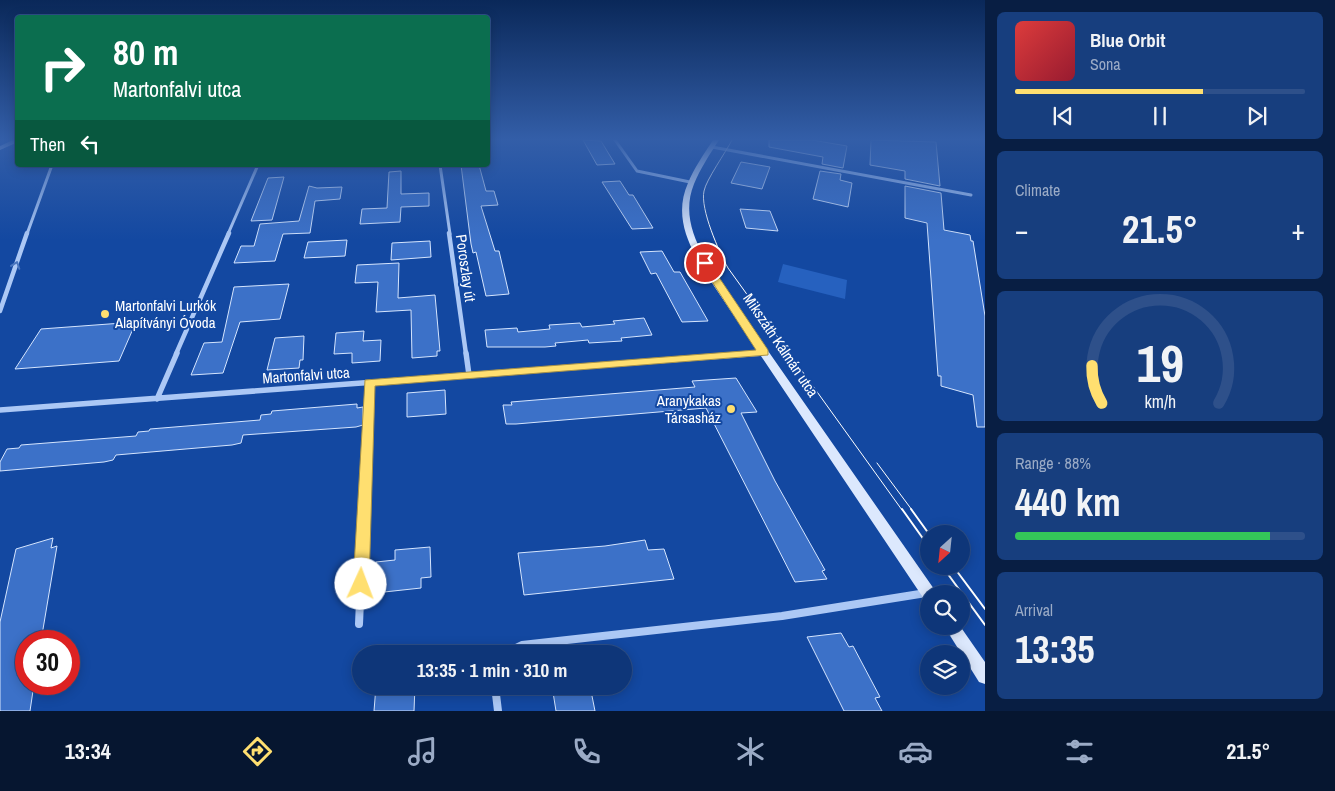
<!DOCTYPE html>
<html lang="en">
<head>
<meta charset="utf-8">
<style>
	:root { --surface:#0e3679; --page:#173e7e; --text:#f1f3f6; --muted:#9babc6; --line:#2e508a; --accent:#ffdf70 }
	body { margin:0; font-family:"Archivo Narrow",sans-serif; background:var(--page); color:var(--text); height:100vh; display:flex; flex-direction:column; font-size:19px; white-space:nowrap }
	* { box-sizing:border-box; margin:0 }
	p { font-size:16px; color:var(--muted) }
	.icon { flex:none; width:28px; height:28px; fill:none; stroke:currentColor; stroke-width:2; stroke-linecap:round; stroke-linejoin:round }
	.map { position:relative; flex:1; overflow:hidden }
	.drawer { display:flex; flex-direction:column; gap:12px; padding:12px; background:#081e43; width:350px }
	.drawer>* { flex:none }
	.top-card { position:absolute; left:15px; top:15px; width:475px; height:152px; border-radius:5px; box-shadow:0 2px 12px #0003,0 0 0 1px var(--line); background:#0b6e4f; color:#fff; overflow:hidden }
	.needle { width:32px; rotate:207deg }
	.controls { position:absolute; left:920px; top:525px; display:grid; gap:10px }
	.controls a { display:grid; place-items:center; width:50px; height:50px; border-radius:50%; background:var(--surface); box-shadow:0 2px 12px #0003,0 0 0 1px var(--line); font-size:25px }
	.speed { position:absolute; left:15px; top:630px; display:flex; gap:10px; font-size:25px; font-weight:700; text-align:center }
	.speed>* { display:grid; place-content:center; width:65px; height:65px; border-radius:50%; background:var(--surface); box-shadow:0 2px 12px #0003,0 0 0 1px var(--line); line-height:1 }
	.speed .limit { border:8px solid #d22; background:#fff; color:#111 }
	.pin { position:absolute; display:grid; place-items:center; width:42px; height:42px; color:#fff; margin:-21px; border:2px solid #fff; border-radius:50%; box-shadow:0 1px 5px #0007 }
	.me { position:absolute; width:55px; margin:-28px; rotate:2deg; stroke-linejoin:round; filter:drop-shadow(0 0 4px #0008) }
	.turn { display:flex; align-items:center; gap:18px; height:105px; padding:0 15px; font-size:22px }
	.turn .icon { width:65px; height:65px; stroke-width:2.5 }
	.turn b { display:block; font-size:35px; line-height:42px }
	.then { display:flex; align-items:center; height:48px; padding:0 15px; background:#0003; gap:10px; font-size:19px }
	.big { font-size:38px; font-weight:700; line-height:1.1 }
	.drawer .widget { flex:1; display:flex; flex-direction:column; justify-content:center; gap:8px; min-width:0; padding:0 18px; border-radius:8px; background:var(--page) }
	.drawer .dial { align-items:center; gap:0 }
	.dial svg { height:130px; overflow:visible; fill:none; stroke:var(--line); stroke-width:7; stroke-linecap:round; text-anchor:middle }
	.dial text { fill:var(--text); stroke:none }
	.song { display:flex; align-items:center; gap:15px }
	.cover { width:60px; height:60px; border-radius:8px; background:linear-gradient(135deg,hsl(0 70% 55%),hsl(350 70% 35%)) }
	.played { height:5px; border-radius:2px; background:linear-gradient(90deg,var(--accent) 65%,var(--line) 65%) }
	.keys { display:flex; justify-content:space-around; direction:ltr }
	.heat { display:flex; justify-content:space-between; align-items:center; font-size:28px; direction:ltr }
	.charge { height:8px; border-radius:4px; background:linear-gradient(90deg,#34c759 88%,var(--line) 0) }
	.trip { position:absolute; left:352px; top:645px; width:280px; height:50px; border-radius:25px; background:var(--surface); box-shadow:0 2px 12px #0003,0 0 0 1px var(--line); font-weight:700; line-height:50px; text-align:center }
	.tab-bar { display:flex; height:80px; justify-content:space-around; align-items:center; background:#061630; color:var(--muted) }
	.tab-bar .icon { width:35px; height:35px }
	.tab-bar .active { color:var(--accent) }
	.tab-bar b { font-size:22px; color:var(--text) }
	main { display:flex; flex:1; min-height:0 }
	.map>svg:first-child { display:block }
	.green { fill:#2661bf }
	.building { fill:#3c71c8; stroke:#d5e5fe }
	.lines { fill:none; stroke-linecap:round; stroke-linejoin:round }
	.street-far3 { stroke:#acc8f5; stroke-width:3 }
	.street-far2 { stroke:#acc8f5; stroke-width:4.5 }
	.street-far1 { stroke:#acc8f5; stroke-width:5.5 }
	.street { stroke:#acc8f5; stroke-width:8 }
	.secondary { fill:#dce8fd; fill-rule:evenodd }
	.tram-far1 { stroke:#fff; stroke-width:1 }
	.tram { stroke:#fff; stroke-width:2 }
	.oneway { stroke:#4975be }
	.route { fill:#ffdf70; stroke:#a69149 }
	.poi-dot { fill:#ffdf70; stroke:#1348a1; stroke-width:2 }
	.labels { text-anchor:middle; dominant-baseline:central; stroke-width:4; stroke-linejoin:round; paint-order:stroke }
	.street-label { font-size:15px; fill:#fff; stroke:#1348a1 }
	.poi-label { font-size:15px; fill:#fff; stroke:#1348a1; text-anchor:start }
</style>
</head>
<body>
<main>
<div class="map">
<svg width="985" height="711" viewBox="0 0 985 711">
	<rect width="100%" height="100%" fill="#1348a1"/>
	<!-- green -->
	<path class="green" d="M783 264 847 280 845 299 778 282Z"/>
	<!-- building -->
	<path class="building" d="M583 140 601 141 615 164 597 165Z
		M769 140H812L847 146 843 168 822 164 823 157 769 147Z
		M871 140 936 142 940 186 905 179V171L870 165Z
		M741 162 770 167 762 189 731 183Z
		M461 165H479L486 191H494L498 205 481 206 495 251H499L509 294 486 296 476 252 473 253 471 244Z
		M401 171V194L429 193V206L401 207 400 222 360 224 362 209 387 208 389 172Z
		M820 171 841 174 840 180 852 183 848 207 813 199Z
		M284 177 272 220 251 221 268 178Z
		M620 181 629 195H633L653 228 632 229 602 182Z
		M309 186 317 188 342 187 340 199 315 201 310 233 283 234 275 261 234 263 241 246H254L260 224 299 221Z
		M905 186 941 193 944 230 970 235 971 241H973L985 316V427H977L973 395 941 386V376H938L927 223 905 218Z
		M740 209 770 211 778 231 746 228Z
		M347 240 345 256 304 258 308 242Z
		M430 241 431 257 391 260 392 243Z
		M662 251 674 272H680L708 321 682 322 656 273 651 274 640 252Z
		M399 263 398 298 435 295 440 351H437V356L412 358 411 310 376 312 378 282 355 283 357 265Z
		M289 284 280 319 240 322 223 373 191 375 204 343 222 342 234 287Z
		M644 318 652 335 621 338 622 341 589 343 588 340 555 343 556 346 545 347H487L485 330 517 328 518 332 550 329 549 325 580 323 582 327 615 324 613 321Z
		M136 322 119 361 15 369 41 329Z
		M364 331 363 341 381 340 380 361 352 363V353L334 354 336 333Z
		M304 336 303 360H300L299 368 267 370 275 338Z
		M736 378 757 412 741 413 775 481 825 570 822 571 827 579 795 582 706 408 516 424H506L503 405H512L511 402 695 387 692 381Z
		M445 390 446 414 407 417V393Z
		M357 404V408L363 407V425L356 427 243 435 241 443 232 445 116 455 113 460 104 462 0 471V462L7 449 19 448 21 445 136 436 138 432 149 431 150 429 260 420 261 415 271 414 272 411Z
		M53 538 51 548 57 546 41 641H26V684H34L30 711H0V622L16 549Z
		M645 540 648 550 664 549 674 579 524 595 518 553 605 546Z
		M430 547 431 577 421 578V588L375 593 376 562 395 560V550Z
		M841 633 849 647 853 646 880 697 875 698 882 711H844L807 637Z
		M376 686H415L414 711H374Z
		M552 686H590L595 711H556Z"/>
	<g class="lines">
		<!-- street-far3 -->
		<path class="street-far3" d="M615 140 637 171 690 182
			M712 147 971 195
			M440 165 450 234
			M27 234 52 165
			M228 234 258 165"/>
		<!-- street-far2 -->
		<path class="street-far2" d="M449 233 466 354
			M0 311 27 233
			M176 354 229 233
			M746 354 764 353"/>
		<!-- street-far1 -->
		<path class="street-far1" d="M466 353 469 375
			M157 399 177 353
			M0 410 763 353
			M364 510 369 383"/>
		<!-- street -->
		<path class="street" d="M359 624 364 509
			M504 654 522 645 782 616 926 593
			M495 686 498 711"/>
		<!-- secondary -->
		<path class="secondary" d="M13 140H18V142L0 150V146Z
			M713 140H719C710 154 700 169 694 184 679 221 702 255 722 285L934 589 936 594H929V601L924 599 714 286C694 255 671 221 688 183 694 168 704 154 713 140Z
			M944 626H960L985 662V684L979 682Z"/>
		<!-- tram-far1 -->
		<path class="tram-far1" d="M732 140C726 152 706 180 704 191 700 209 719 252 728 268L902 510
			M877 463 912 510"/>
		<!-- tram -->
		<path class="tram" d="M902 509 929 547
			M911 509 929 534
			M942 566 985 625
			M953 566 985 609"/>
	</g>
	<!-- one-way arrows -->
	<defs><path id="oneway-chevron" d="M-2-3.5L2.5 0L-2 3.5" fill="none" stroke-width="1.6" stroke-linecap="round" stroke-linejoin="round" transform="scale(1.25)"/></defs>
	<use class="oneway" href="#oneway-chevron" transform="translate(16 265) rotate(-71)"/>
	<!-- sky -->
	<linearGradient id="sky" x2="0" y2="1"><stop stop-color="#0a2859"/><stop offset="0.58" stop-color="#335ea8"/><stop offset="1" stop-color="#335ea8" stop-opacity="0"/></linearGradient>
	<rect width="985" height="240" fill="url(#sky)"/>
	<!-- route -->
	<path class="route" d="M701 261H708L768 350V355L375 386 369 584 367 589 361 592 355 589 353 584 365 380 756 350 700 263Z"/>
	<!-- markers -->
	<g class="poi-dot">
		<circle cx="105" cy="314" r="5"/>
		<circle cx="731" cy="409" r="5"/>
	</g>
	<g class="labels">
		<!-- street labels -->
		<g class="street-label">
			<text transform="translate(466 268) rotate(82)">Poroszlay út</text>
			<text transform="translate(781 345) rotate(56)">Mikszáth Kálmán utca</text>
			<text transform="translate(306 375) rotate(-4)">Martonfalvi utca</text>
		</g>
		<!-- poi labels -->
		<g class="poi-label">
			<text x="115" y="305">Martonfalvi Lurkók<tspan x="115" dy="17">Alapítványi Óvoda</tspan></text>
			<text x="721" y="400" text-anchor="end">Aranykakas<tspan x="721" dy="17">Társasház</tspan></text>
		</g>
	</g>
</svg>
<div class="controls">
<a><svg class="needle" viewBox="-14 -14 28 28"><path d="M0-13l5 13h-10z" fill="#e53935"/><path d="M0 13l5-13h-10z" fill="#9babc6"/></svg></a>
<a><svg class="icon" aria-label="search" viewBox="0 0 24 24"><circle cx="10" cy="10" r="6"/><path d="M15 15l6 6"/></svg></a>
<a><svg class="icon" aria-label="layers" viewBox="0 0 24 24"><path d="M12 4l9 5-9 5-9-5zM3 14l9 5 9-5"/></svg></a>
</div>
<div class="speed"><div class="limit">30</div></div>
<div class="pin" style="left:705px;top:263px;background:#d93025"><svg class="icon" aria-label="arrive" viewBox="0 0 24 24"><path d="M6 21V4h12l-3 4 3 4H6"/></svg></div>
<svg class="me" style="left:361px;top:584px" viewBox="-20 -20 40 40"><circle r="19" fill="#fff"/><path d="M0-13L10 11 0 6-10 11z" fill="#ffdf70"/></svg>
<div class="trip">13:35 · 1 min · 310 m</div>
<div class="top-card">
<div class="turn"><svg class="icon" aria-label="right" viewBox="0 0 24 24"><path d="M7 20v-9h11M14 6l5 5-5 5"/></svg><div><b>80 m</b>Martonfalvi utca</div></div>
<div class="then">Then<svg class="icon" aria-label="left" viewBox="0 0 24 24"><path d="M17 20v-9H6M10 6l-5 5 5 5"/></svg></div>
</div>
</div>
<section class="drawer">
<div class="widget">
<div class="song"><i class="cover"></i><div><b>Blue Orbit</b><p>Sona</p></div></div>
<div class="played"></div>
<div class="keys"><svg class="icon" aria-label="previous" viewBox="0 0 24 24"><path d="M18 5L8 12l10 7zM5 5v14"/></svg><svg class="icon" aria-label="pause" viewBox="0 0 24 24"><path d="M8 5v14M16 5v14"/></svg><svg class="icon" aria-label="next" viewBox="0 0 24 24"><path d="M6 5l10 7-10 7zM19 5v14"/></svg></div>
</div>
<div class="widget"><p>Climate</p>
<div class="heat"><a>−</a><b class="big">21.5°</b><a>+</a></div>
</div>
<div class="widget dial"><svg viewBox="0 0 100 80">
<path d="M14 69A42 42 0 1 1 86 69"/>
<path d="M14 69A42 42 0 0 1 8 46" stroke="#ffdf70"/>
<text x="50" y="56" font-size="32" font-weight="700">19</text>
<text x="50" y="72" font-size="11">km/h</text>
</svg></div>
<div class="widget"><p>Range · 88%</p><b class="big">440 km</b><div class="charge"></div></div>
<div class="widget"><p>Arrival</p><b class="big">13:35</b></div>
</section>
</main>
<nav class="tab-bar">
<b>13:34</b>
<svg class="icon active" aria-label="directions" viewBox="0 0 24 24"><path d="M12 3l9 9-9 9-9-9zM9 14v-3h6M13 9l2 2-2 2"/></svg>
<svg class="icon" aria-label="music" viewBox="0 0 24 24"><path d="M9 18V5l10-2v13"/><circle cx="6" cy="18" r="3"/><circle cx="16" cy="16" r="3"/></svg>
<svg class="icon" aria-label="phone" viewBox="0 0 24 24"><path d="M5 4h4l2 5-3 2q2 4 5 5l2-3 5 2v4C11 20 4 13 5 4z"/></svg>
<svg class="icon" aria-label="climate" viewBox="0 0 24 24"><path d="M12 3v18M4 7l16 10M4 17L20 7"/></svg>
<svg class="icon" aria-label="car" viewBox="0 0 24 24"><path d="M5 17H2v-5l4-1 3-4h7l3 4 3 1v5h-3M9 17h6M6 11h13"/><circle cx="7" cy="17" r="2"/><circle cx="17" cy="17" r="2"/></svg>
<svg class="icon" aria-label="filters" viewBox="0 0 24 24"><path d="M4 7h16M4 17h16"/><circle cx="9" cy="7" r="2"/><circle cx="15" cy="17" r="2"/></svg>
<b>21.5°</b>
</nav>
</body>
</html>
